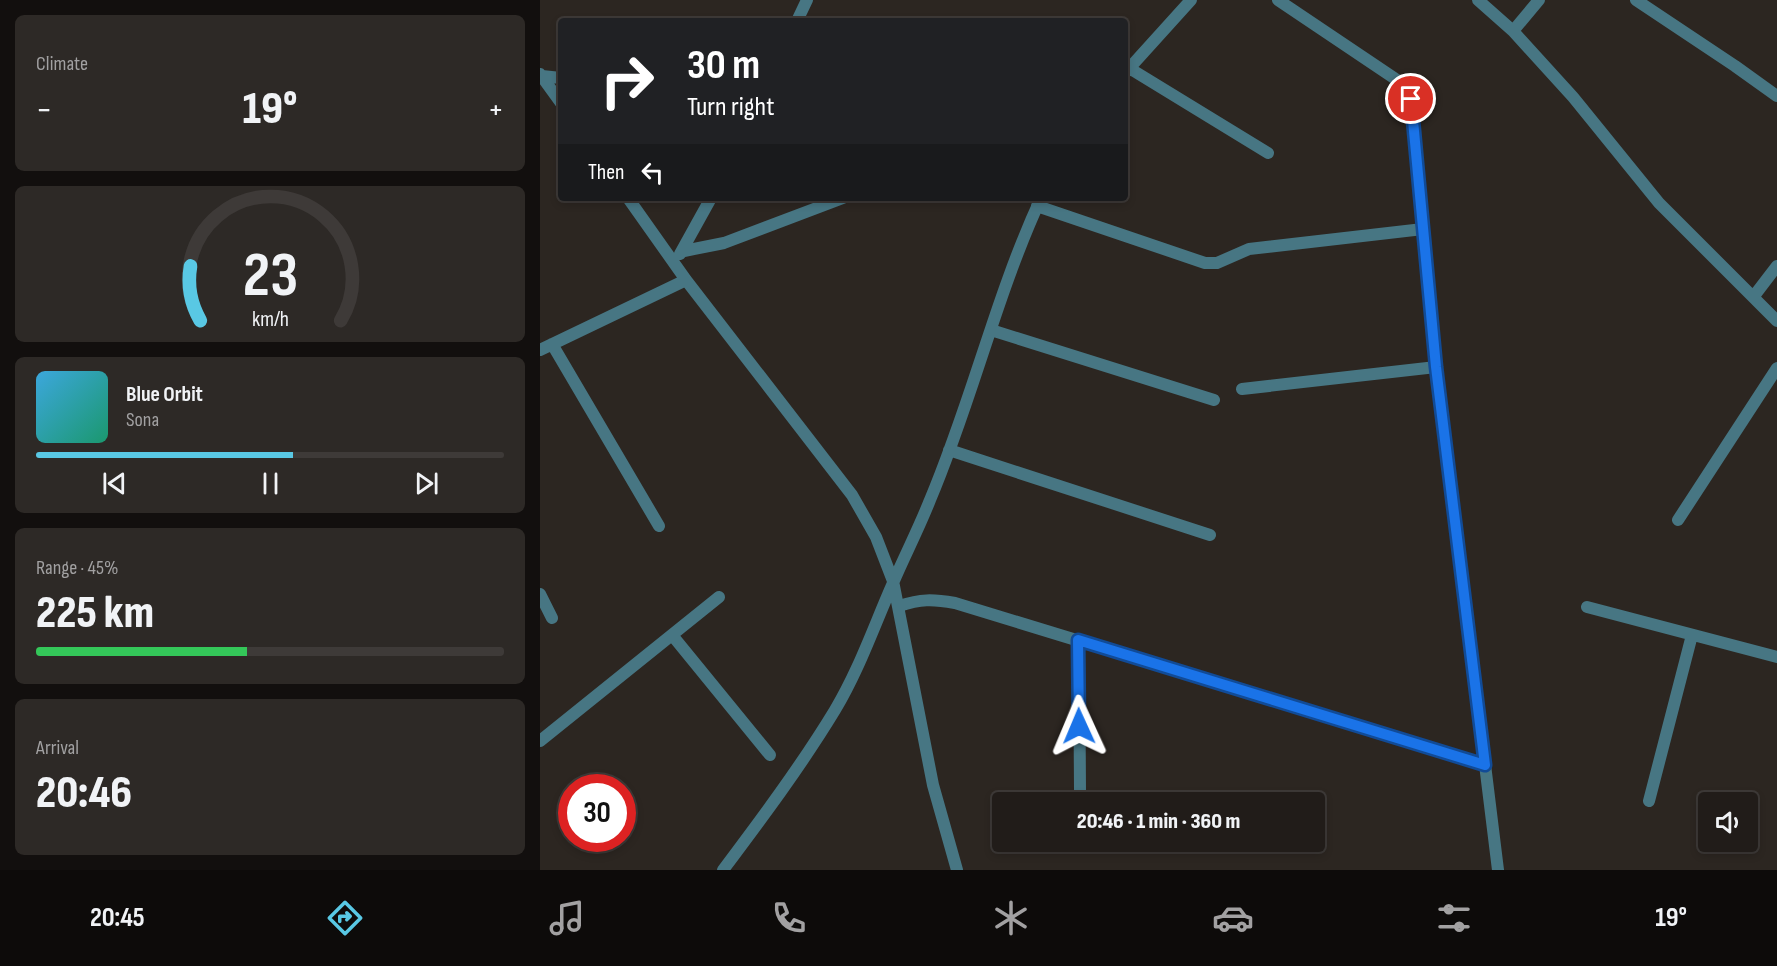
<!DOCTYPE html>
<html lang="en">
<head>
<meta charset="utf-8">
<style>
	:root { --surface:#211c19; --page:#2d2926; --text:#f1f3f6; --muted:#a2a1a2; --line:#3e3a38; --accent:#59c8e4 }
	body { margin:0; font-family:"Sofia Sans Condensed",sans-serif; background:var(--page); color:var(--text); height:100vh; display:flex; flex-direction:column; font-size:22px; white-space:nowrap }
	* { box-sizing:border-box; margin:0 }
	p { font-size:20px; color:var(--muted) }
	.icon { flex:none; width:33px; height:33px; fill:none; stroke:currentColor; stroke-width:2; stroke-linecap:round; stroke-linejoin:round }
	.map { position:relative; flex:1; overflow:hidden }
	.panel { display:flex; flex-direction:column; gap:15px; padding:15px; background:#120f0e; width:540px }
	.panel>* { flex:none }
	.top-card { position:absolute; left:18px; top:18px; width:570px; height:183px; border-radius:6px; box-shadow:0 3px 9px #0003,0 0 0 2px var(--line); background:#202124; color:#fff; overflow:hidden }
	.fabs { position:absolute; left:1158px; top:792px; display:grid; gap:12px }
	.fabs a { display:grid; place-items:center; width:60px; height:60px; border-radius:6px; background:var(--surface); box-shadow:0 3px 9px #0003,0 0 0 2px var(--line); font-size:30px }
	.speed { position:absolute; left:18px; top:774px; display:flex; gap:12px; font-size:30px; font-weight:700; text-align:center }
	.speed>* { display:grid; place-content:center; width:78px; height:78px; border-radius:50%; background:var(--surface); box-shadow:0 3px 9px #0003,0 0 0 2px var(--line); line-height:1 }
	.speed .limit { border:9px solid #d22; background:#fff; color:#111 }
	.pin { position:absolute; display:grid; place-items:center; width:51px; height:51px; color:#fff; margin:-26px; border:3px solid #fff; border-radius:50%; box-shadow:0 2px 6px #0007 }
	.me { position:absolute; width:66px; margin:-33px; rotate:359deg; stroke-linejoin:round; filter:drop-shadow(0 0 4px #0008) }
	.turn { display:flex; align-items:center; gap:21px; height:126px; padding:0 30px; font-size:27px }
	.turn .icon { width:78px; height:78px; stroke-width:2.5 }
	.turn b { display:block; font-size:42px; line-height:51px }
	.then { display:flex; align-items:center; height:57px; padding:0 30px; background:#0003; gap:12px; font-size:22px }
	.big { font-size:45px; font-weight:800; line-height:1.1 }
	.panel .card { flex:1; display:flex; flex-direction:column; justify-content:center; gap:9px; min-width:0; padding:0 21px; border-radius:9px; background:var(--page) }
	.panel .dial { align-items:center; gap:0 }
	.dial svg { height:156px; overflow:visible; fill:none; stroke:var(--line); stroke-width:7; stroke-linecap:round; text-anchor:middle }
	.dial text { fill:var(--text); stroke:none }
	.song { display:flex; align-items:center; gap:18px }
	.cover { width:72px; height:72px; border-radius:9px; background:linear-gradient(135deg,hsl(200 70% 55%),hsl(160 70% 35%)) }
	.played { height:6px; border-radius:3px; background:linear-gradient(90deg,var(--accent) 55%,var(--line) 55%) }
	.keys { display:flex; justify-content:space-around; direction:ltr }
	.heat { display:flex; justify-content:space-between; align-items:center; font-size:33px; direction:ltr }
	.charge { height:9px; border-radius:4px; background:linear-gradient(90deg,#34c759 45%,var(--line) 0) }
	.trip { position:absolute; left:452px; top:792px; width:333px; height:60px; border-radius:6px; background:var(--surface); box-shadow:0 3px 9px #0003,0 0 0 2px var(--line); font-weight:800; line-height:60px; text-align:center }
	.menu { display:flex; height:96px; justify-content:space-around; align-items:center; background:#0d0b0a; color:var(--muted) }
	.menu .icon { width:42px; height:42px }
	.menu .selected { color:var(--accent) }
	.menu b { font-size:27px; color:var(--text) }
	main { display:flex; flex:1; min-height:0 }
	.map>svg:first-child { display:block }
	.lines { fill:none; stroke-linecap:round; stroke-linejoin:round }
	.lane { stroke:#477683; stroke-width:12 }
	.street { stroke:#477683; stroke-width:12 }
	.route-casing { stroke:#114b97; stroke-width:15 }
	.route { stroke:#1a73e8; stroke-width:10 }
</style>
</head>
<body>
<main>
<section class="panel">
<div class="card"><p>Climate</p>
<div class="heat"><a>−</a><b class="big">19°</b><a>+</a></div>
</div>
<div class="card dial"><svg viewBox="0 0 100 80">
<path d="M14 69A42 42 0 1 1 86 69"/>
<path d="M14 69A42 42 0 0 1 9 41" stroke="#59c8e4"/>
<text x="50" y="56" font-size="32" font-weight="700">23</text>
<text x="50" y="72" font-size="11">km/h</text>
</svg></div>
<div class="card">
<div class="song"><i class="cover"></i><div><b>Blue Orbit</b><p>Sona</p></div></div>
<div class="played"></div>
<div class="keys"><svg class="icon" aria-label="previous" viewBox="0 0 24 24"><path d="M18 5L8 12l10 7zM5 5v14"/></svg><svg class="icon" aria-label="pause" viewBox="0 0 24 24"><path d="M8 5v14M16 5v14"/></svg><svg class="icon" aria-label="next" viewBox="0 0 24 24"><path d="M6 5l10 7-10 7zM19 5v14"/></svg></div>
</div>
<div class="card"><p>Range · 45%</p><b class="big">225 km</b><div class="charge"></div></div>
<div class="card"><p>Arrival</p><b class="big">20:46</b></div>
</section>
<div class="map">
<svg width="1237" height="870" viewBox="0 0 1237 870">
	<rect width="100%" height="100%" fill="#2c2621"/>
	<g class="lines">
		<!-- lane -->
		<path class="lane" d="M1047 607 1237 657
			M1109 801 1152 635"/>
		<!-- street -->
		<path class="street" d="M738 0 860 82 871 99 896 367 958 870
			M938 0 973 31 1033 97 1119 203 1237 321
			M1096 0 1195 66 1237 96
			M257 21 267 0
			M973 31 999 0
			M589 68 728 153
			M585 73 651 0
			M0 74 21 103
			M2 76 21 78
			M88 198 146 280 312 495 336 537 353 581 393 785 417 870
			M497 206 665 263H677L709 249 883 229
			M144 251 184 243 303 198
			M140 254 171 198
			M1214 296 1237 266
			M451 330 674 400
			M12 344 119 526
			M0 350 146 280
			M702 389 896 367
			M409 450 670 535
			M1138 520 1237 368
			M0 594 12 618
			M359 606C381 599 392 599 415 603L945 765
			M132 635 230 755
			M539 640 540 790
			M0 741 179 597
			M183 870C222 818 261 766 295 710 319 670 334 626 353 583 365 555 379 528 390 500 432 401 456 295 501 198"/>
	</g>
	<g class="lines">
		<defs>
			<path id="route" d="M539 726 538 640 945 765 896 367 871 99"/>
		</defs>
		<!-- route casing -->
		<use href="#route" class="route-casing"/>
		<!-- route -->
		<use href="#route" class="route"/>
	</g>
</svg>
<div class="fabs">
<a><svg class="icon" aria-label="sound" viewBox="0 0 24 24"><path d="M4 9h4l5-4v14l-5-4H4zM17 9q2 3 0 6"/></svg></a>
</div>
<div class="speed"><div class="limit">30</div></div>
<div class="pin" style="left:871px;top:99px;background:#d93025"><svg class="icon" aria-label="arrive" viewBox="0 0 24 24"><path d="M6 21V4h12l-3 4 3 4H6"/></svg></div>
<svg class="me" style="left:539px;top:726px" viewBox="-20 -20 40 40"><path d="M0-17L14 15 0 8-14 15z" fill="#1a73e8" stroke="#fff" stroke-width="4"/></svg>
<div class="trip">20:46 · 1 min · 360 m</div>
<div class="top-card">
<div class="turn"><svg class="icon" aria-label="right" viewBox="0 0 24 24"><path d="M7 20v-9h11M14 6l5 5-5 5"/></svg><div><b>30 m</b>Turn right</div></div>
<div class="then">Then<svg class="icon" aria-label="left" viewBox="0 0 24 24"><path d="M17 20v-9H6M10 6l-5 5 5 5"/></svg></div>
</div>
</div>
</main>
<nav class="menu">
<b>20:45</b>
<svg class="icon selected" aria-label="directions" viewBox="0 0 24 24"><path d="M12 3l9 9-9 9-9-9zM9 14v-3h6M13 9l2 2-2 2"/></svg>
<svg class="icon" aria-label="music" viewBox="0 0 24 24"><path d="M9 18V5l10-2v13"/><circle cx="6" cy="18" r="3"/><circle cx="16" cy="16" r="3"/></svg>
<svg class="icon" aria-label="phone" viewBox="0 0 24 24"><path d="M5 4h4l2 5-3 2q2 4 5 5l2-3 5 2v4C11 20 4 13 5 4z"/></svg>
<svg class="icon" aria-label="climate" viewBox="0 0 24 24"><path d="M12 3v18M4 7l16 10M4 17L20 7"/></svg>
<svg class="icon" aria-label="car" viewBox="0 0 24 24"><path d="M5 17H2v-5l4-1 3-4h7l3 4 3 1v5h-3M9 17h6M6 11h13"/><circle cx="7" cy="17" r="2"/><circle cx="17" cy="17" r="2"/></svg>
<svg class="icon" aria-label="filters" viewBox="0 0 24 24"><path d="M4 7h16M4 17h16"/><circle cx="9" cy="7" r="2"/><circle cx="15" cy="17" r="2"/></svg>
<b>19°</b>
</nav>
</body>
</html>
